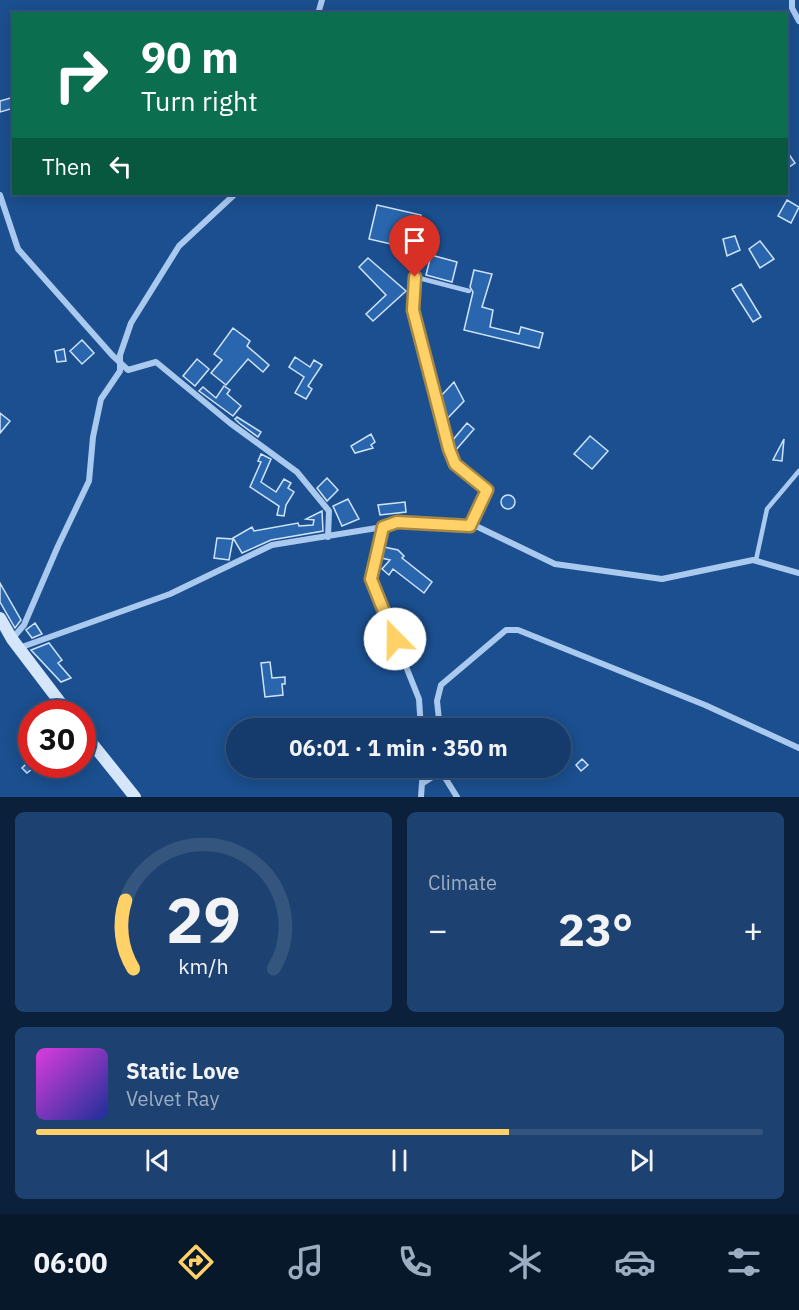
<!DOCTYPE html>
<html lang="en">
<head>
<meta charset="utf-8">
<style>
	:root { --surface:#143b6b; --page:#1d4271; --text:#f1f3f6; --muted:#9dadc1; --line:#33557e; --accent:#ffd166 }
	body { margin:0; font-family:"IBM Plex Sans",sans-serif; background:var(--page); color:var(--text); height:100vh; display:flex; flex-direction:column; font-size:22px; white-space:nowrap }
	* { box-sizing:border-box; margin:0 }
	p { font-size:20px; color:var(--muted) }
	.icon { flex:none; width:33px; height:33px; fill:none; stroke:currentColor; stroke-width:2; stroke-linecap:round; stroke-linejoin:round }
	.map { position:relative; height:797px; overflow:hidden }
	.details { display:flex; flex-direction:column; gap:15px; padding:15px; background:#0b203b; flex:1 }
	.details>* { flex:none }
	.banner { position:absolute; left:12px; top:12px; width:776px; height:183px; border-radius:0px; box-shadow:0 3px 15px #0003,0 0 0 2px var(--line); background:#0b6e4f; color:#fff; overflow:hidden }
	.speed { position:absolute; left:18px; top:700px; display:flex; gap:12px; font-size:30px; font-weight:700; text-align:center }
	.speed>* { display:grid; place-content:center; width:78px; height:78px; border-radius:50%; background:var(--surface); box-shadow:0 3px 15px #0003,0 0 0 2px var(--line); line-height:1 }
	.speed .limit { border:9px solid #d22; background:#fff; color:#111 }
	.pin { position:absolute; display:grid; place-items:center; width:51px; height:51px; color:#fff; margin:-62px -26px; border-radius:50% 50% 50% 0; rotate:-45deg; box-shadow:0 0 6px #0007 }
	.pin .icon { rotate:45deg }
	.me { position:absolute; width:66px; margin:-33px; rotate:338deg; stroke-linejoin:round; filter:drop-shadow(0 0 4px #0008) }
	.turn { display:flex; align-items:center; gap:21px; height:126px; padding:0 30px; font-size:27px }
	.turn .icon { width:78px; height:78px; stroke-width:2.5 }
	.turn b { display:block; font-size:42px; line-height:51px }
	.then { display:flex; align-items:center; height:57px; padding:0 30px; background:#0003; gap:12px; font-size:22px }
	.big { font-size:45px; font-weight:700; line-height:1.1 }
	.details .widget { flex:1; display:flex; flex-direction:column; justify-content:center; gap:9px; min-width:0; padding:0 21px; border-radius:9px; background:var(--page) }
	.details .dial { align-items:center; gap:0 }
	.dial svg { height:156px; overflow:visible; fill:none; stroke:var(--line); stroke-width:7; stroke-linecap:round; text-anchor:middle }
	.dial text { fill:var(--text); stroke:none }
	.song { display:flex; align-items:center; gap:18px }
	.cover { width:72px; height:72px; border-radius:9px; background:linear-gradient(135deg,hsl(300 70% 55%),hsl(230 70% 35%)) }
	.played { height:6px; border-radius:3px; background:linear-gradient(90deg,var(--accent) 65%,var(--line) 65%) }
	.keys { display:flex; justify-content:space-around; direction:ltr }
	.heat { display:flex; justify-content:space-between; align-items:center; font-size:33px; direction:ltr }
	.details .tiles { flex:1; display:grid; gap:15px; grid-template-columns:1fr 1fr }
	.widget:last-child { grid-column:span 2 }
	.trip { position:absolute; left:226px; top:718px; width:345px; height:60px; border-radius:30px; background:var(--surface); box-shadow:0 3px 15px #0003,0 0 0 2px var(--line); font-weight:700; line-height:60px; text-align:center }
	.menu { display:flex; height:96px; justify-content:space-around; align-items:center; background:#08182b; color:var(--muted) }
	.menu .icon { width:42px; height:42px }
	.menu .active { color:var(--accent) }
	.menu b { font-size:27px; color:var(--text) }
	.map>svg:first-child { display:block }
	.building { fill:#2a66ad; stroke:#cfe3fa; stroke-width:1.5 }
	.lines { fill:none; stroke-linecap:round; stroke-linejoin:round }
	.service { stroke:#a9c9ee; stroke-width:4.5 }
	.minor { stroke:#a9c9ee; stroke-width:6 }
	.secondary { stroke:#d6e6fa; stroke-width:12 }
	.route-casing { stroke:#a68842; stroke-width:15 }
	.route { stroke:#ffd166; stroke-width:10 }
</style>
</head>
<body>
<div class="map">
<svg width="799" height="797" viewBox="0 0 799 797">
	<rect width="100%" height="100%" fill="#1b4f8f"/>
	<!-- building -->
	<path class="building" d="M14 97V108L0 112V101Z
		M786 150 795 163 786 169Z
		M787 200 799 207 791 223 778 216Z
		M377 205 421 215 413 249 369 239Z
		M735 236 740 250 727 256 723 239Z
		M760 241 774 259 760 268 749 249Z
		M431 255 457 262 452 282 426 275Z
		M368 258 406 291 373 321 366 314 386 295 359 267Z
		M474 270 492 274 482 307 493 310 490 327 519 334 521 327 543 333 539 348 464 330 473 292 470 287Z
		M741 284 761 317 753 322 732 289Z
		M233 328 250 341 247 346 269 365 263 372 248 359 226 385 211 373 222 360 214 354Z
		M82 340 94 353 82 364 70 351Z
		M64 349 66 361 57 362 55 351Z
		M295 357 310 367 314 360 322 365 308 386 312 389 306 399 295 393 304 377 289 367Z
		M197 359 209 369 195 386 183 376Z
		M454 382 464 401 446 420 440 397Z
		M224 386 230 390 227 394 241 406 233 416 199 391 203 387 216 398Z
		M0 413 10 421 0 433Z
		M237 417 261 432 258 437 239 423 235 419Z
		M467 423 474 429 455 451 452 441Z
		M371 434 375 442 371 445 373 448 355 453 351 446Z
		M590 436 608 451 592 469 574 454Z
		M784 439 782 461 773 460Z
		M261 454 271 459 261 482 276 492 284 479 291 483 288 488 294 492 286 505 284 516 277 515 279 506 250 487 261 462 258 461Z
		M327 478 338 490 327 501 317 488Z
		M501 502a7 7 0 1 1 14 0a7 7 0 1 1-14 0Z
		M348 499 359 519 342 526 333 506Z
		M405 502 406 512 380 515 378 505Z
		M322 511 323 531 271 540 242 553 233 538 252 527 254 531 298 523 299 526 313 525 314 520 306 519Z
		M217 538 233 539 229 560 214 558Z
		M384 547 398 550 404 556 402 558 432 582 424 593 393 569 389 575 382 569 390 560 381 558Z
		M0 583 21 620 15 628 0 602Z
		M397 614 406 619 402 625 393 619Z
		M35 623 42 634 32 638 26 630Z
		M49 643 62 660 58 663 71 678 61 682 31 650Z
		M270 662 272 678 285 677V684H282L283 695 265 697 261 663Z
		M397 719 414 720V729H397Z
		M32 758V769L27 773 22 768Z
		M582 759 588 765 581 771 576 765Z"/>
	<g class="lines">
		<!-- service -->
		<path class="service" d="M469 291 415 277 413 310 449 449 455 464 487 490 470 526
			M756 560 767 509 799 471"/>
		<!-- minor -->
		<path class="minor" d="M792 0V8L799 21
			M318 14 322 0
			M0 195 18 249 112 355 128 370 156 362 230 423 297 472 329 511 328 537
			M12 639 24 625 58 546 89 481 93 437 101 399 120 371V355L131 323 179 246 235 194
			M19 648 170 594 272 545 383 527
			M421 729 419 699 371 579 383 527 397 522 478 527 555 564 662 579 753 560 799 573
			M440 729 437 701 441 685 506 630H518L705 705 799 748
			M443 768 444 776 457 797
			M423 783 443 770
			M421 797 423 768"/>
		<!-- secondary -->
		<path class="secondary" d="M0 618 12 639 69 714
			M82 731 135 797"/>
	</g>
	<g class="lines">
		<defs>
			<path id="route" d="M395 639 371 579 383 527 397 522 470 526 487 490 455 464 449 449 413 310 415 277"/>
		</defs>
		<!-- route casing -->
		<use href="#route" class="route-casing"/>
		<!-- route -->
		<use href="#route" class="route"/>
	</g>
</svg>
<div class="speed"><div class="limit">30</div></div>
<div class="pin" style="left:415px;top:277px;background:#d93025"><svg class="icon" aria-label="arrive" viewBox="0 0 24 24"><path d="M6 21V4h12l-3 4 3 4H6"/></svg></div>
<svg class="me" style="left:395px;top:639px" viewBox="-20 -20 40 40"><circle r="19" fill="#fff"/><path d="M0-13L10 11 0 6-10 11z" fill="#ffd166"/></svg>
<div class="trip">06:01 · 1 min · 350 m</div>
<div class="banner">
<div class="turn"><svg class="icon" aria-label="right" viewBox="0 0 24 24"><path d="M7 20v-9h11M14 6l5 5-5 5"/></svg><div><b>90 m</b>Turn right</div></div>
<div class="then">Then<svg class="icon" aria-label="left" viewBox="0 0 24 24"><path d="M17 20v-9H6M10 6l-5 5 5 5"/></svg></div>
</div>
</div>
<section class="details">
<div class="tiles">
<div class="widget dial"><svg viewBox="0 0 100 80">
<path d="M14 69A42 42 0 1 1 86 69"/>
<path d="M14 69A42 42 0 0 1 10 34" stroke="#ffd166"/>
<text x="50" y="56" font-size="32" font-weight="700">29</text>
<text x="50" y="72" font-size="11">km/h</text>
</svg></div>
<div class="widget"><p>Climate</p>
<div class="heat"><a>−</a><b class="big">23°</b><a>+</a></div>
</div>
<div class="widget">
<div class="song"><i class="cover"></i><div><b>Static Love</b><p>Velvet Ray</p></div></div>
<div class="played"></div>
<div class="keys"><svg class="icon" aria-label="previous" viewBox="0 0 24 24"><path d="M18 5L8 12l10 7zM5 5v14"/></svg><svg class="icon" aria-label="pause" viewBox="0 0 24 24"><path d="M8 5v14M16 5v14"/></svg><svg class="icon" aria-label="next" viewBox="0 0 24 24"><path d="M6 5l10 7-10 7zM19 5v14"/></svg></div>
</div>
</div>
</section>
<nav class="menu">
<b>06:00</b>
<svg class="icon active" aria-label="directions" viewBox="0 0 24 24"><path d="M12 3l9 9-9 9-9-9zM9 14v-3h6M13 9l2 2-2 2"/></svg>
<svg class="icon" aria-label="music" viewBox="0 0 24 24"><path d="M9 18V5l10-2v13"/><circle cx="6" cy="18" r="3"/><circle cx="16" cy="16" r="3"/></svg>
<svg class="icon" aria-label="phone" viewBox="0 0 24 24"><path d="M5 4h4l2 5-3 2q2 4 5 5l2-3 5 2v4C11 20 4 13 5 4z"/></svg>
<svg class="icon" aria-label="climate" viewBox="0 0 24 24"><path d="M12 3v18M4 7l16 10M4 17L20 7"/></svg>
<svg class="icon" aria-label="car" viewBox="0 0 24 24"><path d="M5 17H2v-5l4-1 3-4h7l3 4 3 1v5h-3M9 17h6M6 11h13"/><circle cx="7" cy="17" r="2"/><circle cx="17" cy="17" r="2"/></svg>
<svg class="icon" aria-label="filters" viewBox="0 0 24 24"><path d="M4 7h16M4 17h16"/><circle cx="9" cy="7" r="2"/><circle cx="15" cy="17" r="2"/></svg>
</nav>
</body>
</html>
